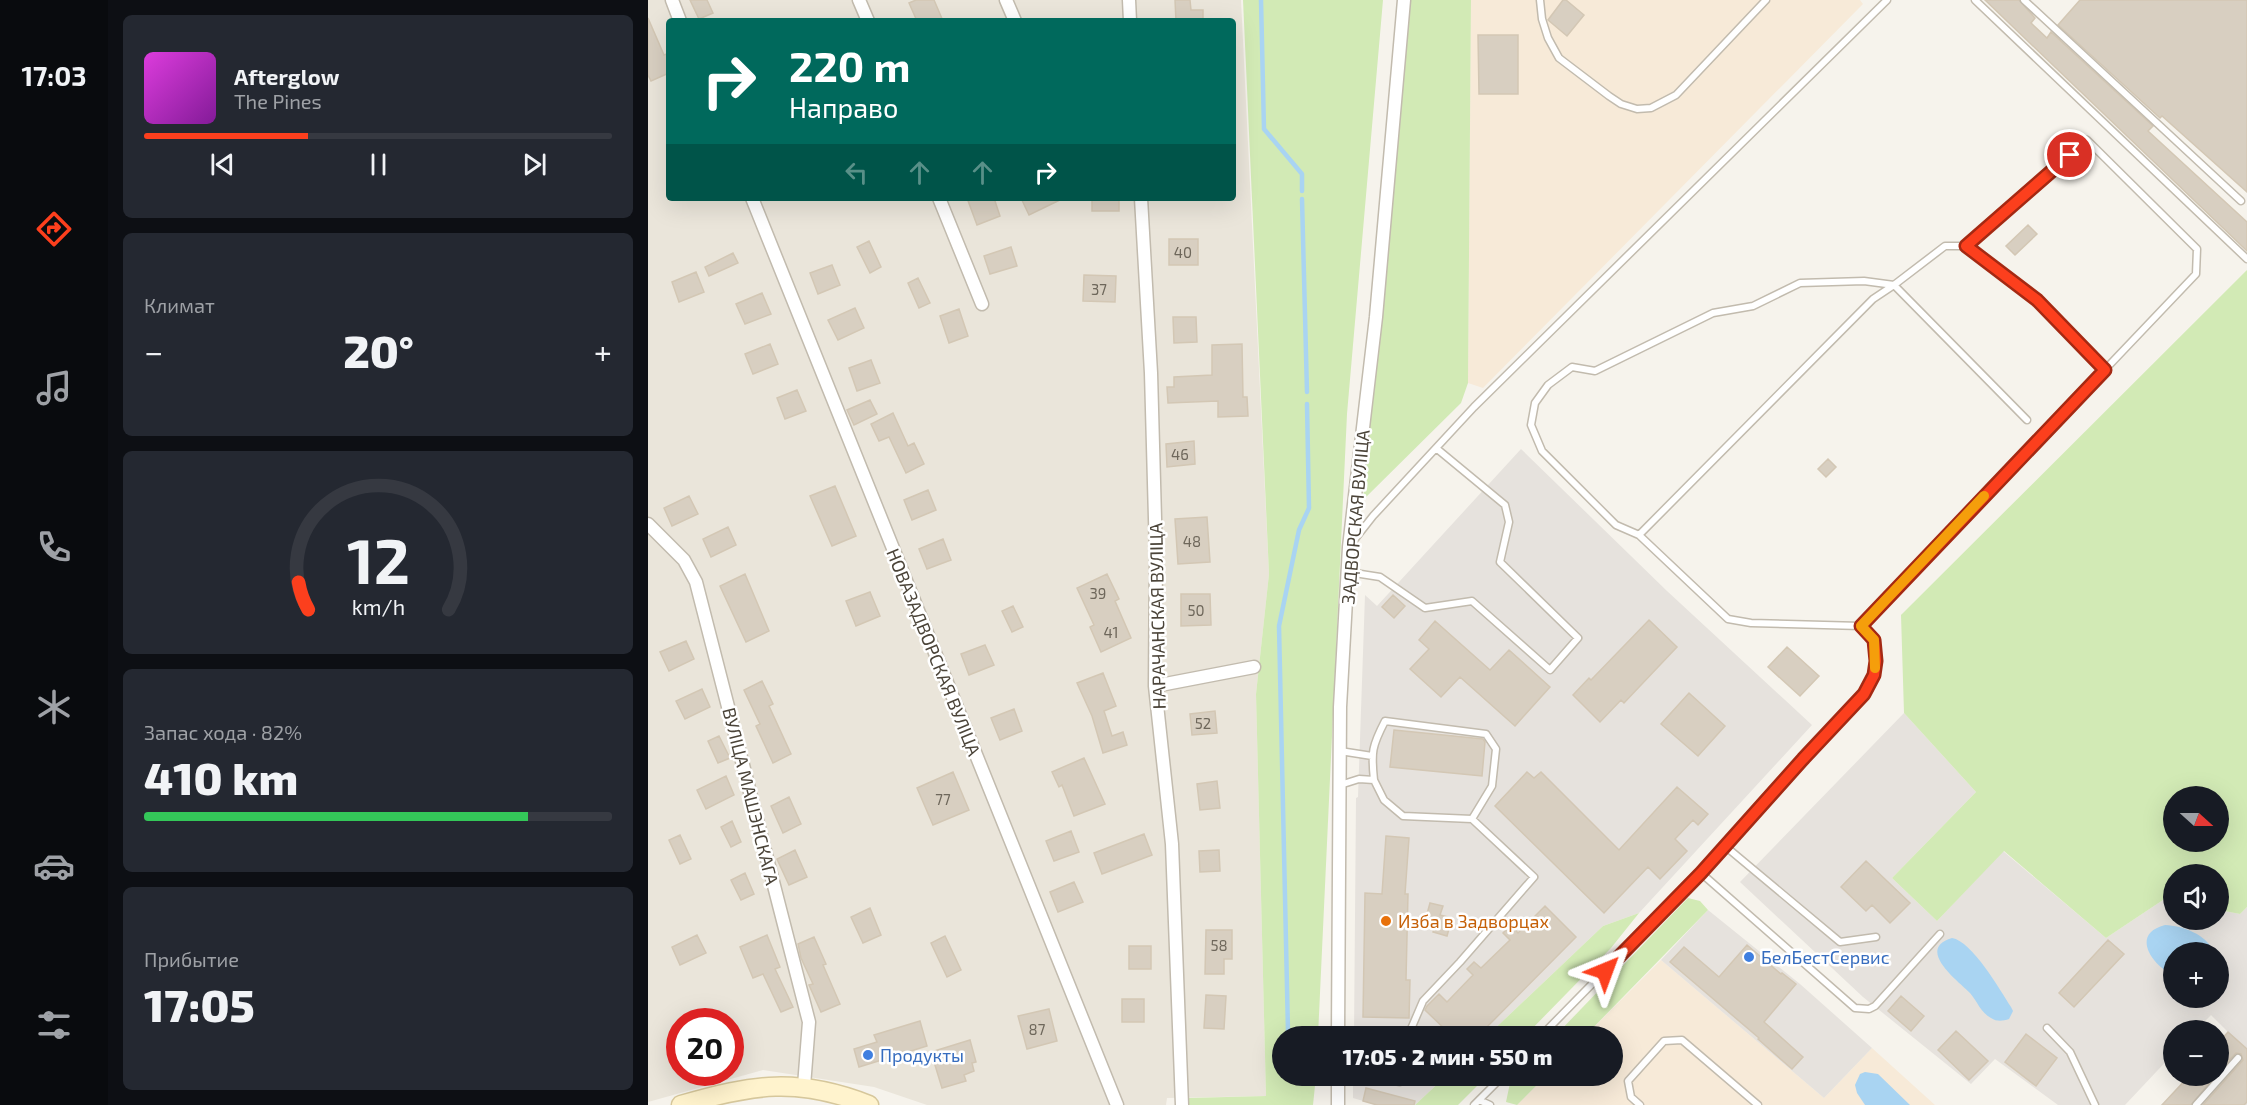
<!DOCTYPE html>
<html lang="ru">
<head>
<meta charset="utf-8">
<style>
	:root { --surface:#171b24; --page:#242831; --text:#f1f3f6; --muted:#9ea1a6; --line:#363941; --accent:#fc3f1d }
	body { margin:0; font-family:"Exo 2",sans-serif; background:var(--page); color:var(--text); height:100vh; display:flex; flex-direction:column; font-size:22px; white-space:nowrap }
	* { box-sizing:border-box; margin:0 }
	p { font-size:20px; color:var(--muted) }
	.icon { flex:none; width:33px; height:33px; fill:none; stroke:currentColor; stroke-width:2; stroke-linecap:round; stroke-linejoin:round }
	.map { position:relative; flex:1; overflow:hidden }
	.details { display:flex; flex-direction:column; gap:15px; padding:15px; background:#0d0f14; width:540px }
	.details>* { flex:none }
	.hud { position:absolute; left:18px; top:18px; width:570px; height:183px; border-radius:6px; box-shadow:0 6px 24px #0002; background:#00695c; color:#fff; overflow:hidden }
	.needle { width:39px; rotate:111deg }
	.controls { position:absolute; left:1515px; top:786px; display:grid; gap:12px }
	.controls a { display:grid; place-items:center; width:66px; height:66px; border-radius:50%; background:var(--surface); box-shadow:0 6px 24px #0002; font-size:30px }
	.speed { position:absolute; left:18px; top:1008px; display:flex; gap:12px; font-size:30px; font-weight:700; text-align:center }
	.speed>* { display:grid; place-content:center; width:78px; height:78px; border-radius:50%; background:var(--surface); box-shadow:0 6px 24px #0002; line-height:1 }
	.speed .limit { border:9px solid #d22; background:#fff; color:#111 }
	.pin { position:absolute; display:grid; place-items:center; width:51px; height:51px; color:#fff; margin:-26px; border:3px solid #fff; border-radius:50%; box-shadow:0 2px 6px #0007 }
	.me { position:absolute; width:66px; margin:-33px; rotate:44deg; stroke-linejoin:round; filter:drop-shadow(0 0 4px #0008) }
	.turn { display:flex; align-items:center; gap:21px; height:126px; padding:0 24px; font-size:27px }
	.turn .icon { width:78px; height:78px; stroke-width:2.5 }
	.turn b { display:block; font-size:42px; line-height:51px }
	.lanes { display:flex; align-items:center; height:57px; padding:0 24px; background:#0003; justify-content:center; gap:30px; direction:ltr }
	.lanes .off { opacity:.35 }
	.big { font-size:45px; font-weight:800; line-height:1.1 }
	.details .card { flex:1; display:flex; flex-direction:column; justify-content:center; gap:9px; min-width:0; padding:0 21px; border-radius:9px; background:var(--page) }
	.details .dial { align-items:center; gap:0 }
	.dial svg { height:156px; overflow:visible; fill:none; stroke:var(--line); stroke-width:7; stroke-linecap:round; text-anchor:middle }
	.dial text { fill:var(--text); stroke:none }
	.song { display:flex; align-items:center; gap:18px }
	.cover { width:72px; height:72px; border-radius:9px; background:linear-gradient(135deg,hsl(300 70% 55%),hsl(290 70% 35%)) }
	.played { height:6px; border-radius:3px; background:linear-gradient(90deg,var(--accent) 35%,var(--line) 35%) }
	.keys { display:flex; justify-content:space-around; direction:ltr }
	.heat { display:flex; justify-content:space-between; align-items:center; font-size:33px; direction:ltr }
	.charge { height:9px; border-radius:4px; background:linear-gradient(90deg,#34c759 82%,var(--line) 0) }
	.trip { position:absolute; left:624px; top:1026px; width:351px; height:60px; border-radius:30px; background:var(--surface); box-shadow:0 6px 24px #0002; font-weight:800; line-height:60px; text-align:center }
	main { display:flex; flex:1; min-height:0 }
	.dock { display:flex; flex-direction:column; width:108px; justify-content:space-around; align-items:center; background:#090b0e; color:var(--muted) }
	.dock .icon { width:42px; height:42px }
	.dock .selected { color:var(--accent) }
	.dock b { font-size:27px; color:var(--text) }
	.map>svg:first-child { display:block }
	.residential { fill:#eae5da; fill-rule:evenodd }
	.commercial { fill:#f7ead8 }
	.industrial { fill:#e6e2dd; fill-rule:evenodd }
	.green { fill:#d2eab5; fill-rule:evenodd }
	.water { fill:#a9d4f2 }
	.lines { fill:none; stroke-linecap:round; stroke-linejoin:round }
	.stream { stroke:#a9d4f2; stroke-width:4.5 }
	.building { fill:#d8cfc1; stroke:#d3c7b4; stroke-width:1.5 }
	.lane-casing { stroke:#c2bbae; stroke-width:9 }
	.street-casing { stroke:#c2bbae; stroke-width:15 }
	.secondary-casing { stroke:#d6c79b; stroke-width:21 }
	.lane { stroke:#fff; stroke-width:6 }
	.street { stroke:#fff; stroke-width:12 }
	.secondary { stroke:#fff3cd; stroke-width:18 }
	.route-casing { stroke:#a42913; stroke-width:15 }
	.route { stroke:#fc3f1d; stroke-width:10 }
	.slow { stroke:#f59e0b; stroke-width:10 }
	.food-dot { fill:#e8710a; stroke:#fff; stroke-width:2 }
	.shop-dot { fill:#3f7fe0; stroke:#fff; stroke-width:2 }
	.labels { text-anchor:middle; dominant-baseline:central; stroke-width:5; stroke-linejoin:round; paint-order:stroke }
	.number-label { font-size:15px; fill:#6e675b }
	.street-label { font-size:18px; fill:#4b4439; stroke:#fff }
	.food-label { font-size:18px; fill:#c56008; stroke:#fff; text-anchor:start }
	.shop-label { font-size:18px; fill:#366cbe; stroke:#fff; text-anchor:start }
</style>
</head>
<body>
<main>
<nav class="dock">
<b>17:03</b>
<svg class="icon selected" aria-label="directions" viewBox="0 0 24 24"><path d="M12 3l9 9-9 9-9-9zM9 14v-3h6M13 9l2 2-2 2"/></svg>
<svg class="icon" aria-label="music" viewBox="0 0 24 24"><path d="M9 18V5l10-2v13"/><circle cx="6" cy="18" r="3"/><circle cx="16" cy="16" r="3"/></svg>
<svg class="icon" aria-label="phone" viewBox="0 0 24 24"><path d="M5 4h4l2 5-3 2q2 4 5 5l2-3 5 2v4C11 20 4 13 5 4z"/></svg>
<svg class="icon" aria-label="climate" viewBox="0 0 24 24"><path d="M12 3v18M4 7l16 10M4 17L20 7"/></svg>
<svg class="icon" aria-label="car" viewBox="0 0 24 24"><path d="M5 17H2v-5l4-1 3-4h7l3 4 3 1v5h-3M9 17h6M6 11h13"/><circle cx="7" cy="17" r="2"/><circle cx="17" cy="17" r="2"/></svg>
<svg class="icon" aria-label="filters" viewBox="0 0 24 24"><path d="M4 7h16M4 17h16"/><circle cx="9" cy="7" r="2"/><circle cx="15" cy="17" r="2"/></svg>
</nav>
<section class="details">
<div class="card">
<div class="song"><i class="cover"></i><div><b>Afterglow</b><p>The Pines</p></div></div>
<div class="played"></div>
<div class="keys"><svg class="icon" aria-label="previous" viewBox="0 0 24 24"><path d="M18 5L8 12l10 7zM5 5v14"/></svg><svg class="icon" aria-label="pause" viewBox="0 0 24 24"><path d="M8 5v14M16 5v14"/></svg><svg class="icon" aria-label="next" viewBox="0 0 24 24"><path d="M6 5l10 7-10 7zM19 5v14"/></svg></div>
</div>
<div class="card"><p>Климат</p>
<div class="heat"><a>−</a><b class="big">20°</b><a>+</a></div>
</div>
<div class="card dial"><svg viewBox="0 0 100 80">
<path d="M14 69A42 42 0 1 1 86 69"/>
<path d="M14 69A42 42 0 0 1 9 55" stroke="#fc3f1d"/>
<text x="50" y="56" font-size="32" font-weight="700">12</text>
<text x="50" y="72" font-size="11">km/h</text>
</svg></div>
<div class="card"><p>Запас хода · 82%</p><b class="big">410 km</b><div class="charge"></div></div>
<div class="card"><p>Прибытие</p><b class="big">17:05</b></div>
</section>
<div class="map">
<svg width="1599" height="1105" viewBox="0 0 1599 1105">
	<rect width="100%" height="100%" fill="#f6f3ec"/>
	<!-- residential -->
	<path class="residential" d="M0 0H593L621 574 608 694 618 1096 519 1098 518 1105H279L226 1087 115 1070 0 1102ZM21 21H585V198H21ZM32 1022H82V1072H32Z"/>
	<!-- commercial -->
	<path class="commercial" d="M823 0H1212L1215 4 835 388 820 383Z
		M1013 960 1176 1098 1224 1048 1287 1105H869L898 1076H964V1036H937Z"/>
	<!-- industrial -->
	<path class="industrial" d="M873 449 1019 591 1164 725 991 913 955 926 839 1036H706L708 798 710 797 717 595 729 606Z
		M1256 713 1328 792 1244 878 1289 921 1355 851 1458 938 1518 898 1525 900 1526 920H1570L1571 910 1592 914 1599 907V1105H1513L1541 1076H1570L1571 1043 1580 1032 1563 1015 1548 1030H1526L1525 1054 1477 1105H1410L1347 1059 1323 1084 1215 997 1092 882ZM1526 952H1570V998H1526Z
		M1060 910 1152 984 1224 1048 1176 1098 1013 960Z
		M705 1076H798L767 1105H729L705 1098Z"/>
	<!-- green -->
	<path class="green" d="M595 0H735L699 414 670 1036H634V1076H668L665 1105H540V1098L618 1096 608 694 621 574Z
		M760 0H823L820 383 813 403 715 500Z
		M1599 270V907L1592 914 1571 910 1570 874H1526L1525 900 1518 898 1458 938 1356 851 1289 921 1244 878 1328 792 1256 713 1253 615ZM1570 796V842H1526V796Z
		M1040 898 1052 901 1060 910 937 1036H907Z
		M991 913 963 948 877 1036H839L955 926Z
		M798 1076H839L810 1105H767Z
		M869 1076H898L869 1105 858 1102 862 1083Z"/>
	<!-- water -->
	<path class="water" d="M1517 925C1535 926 1558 934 1566 952H1526L1525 975C1504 965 1482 934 1517 925Z
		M1304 938C1324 941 1352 990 1363 1007L1365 1011 1361 1019C1355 1021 1349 1022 1343 1018 1333 1013 1329 1001 1322 993 1310 981 1267 949 1304 938Z
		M1217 1072 1230 1074 1262 1105H1217L1209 1093 1207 1085 1212 1074Z"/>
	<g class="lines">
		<!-- stream -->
		<path class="stream" d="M613 0 616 129 654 174V191
			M654 199 659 392
			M640 1032 631 626 651 530 661 508 659 404"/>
	</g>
	<!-- building -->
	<path class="building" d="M42 0H59L65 13 51 19Z
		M268 0H286L295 21H269L261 3Z
		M527 0H542L543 10H555V21H528Z
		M915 0H918L936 15 919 36 900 20Z
		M1337 0H1371L1387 18 1383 23 1399 38 1403 32 1505 126 1500 131 1599 222V251Z
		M1432 0H1599V192L1514 116 1512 118 1410 25Z
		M0 18 16 55 21 53V73L3 81 0 75Z
		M830 35H870V94H831Z
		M319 198H346L352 216 329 225Z
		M373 198H416L381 215Z
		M444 198H471V211H444Z
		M1380 225 1389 234 1367 255 1358 246Z
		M521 239H550V265H521Z
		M221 241 233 267 222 273 209 247Z
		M363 247 369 266 342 274 336 256Z
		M85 253 90 263 61 276 57 267Z
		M184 265 192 285 170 294 162 273Z
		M48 272 56 292 31 302 24 282Z
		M436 275 468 276 467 302 435 301Z
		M270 278 282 303 271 308 260 283Z
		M114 293 123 314 97 324 88 304Z
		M207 308 216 328 190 340 180 320Z
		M311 309 320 336 301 343 292 316Z
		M525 317H548L549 342 526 343Z
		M122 344 130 364 105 374 97 354Z
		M594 344 595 397H599L600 416 570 417V401L520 403 519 387H526V377L564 375V345Z
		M223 360 232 383 209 391 201 368Z
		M149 390 158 411 137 419 129 398Z
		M222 400 229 414 206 425 199 410Z
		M245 413 260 446 266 443 276 464 258 473 241 437 231 441 223 424Z
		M546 441 547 464 519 467 518 444Z
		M1180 459 1188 467 1178 477 1170 469Z
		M187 486 208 536 184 546 162 496Z
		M280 490 288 510 264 520 256 500Z
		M41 496 50 514 24 526 16 508Z
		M559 517 562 562 530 564 527 519Z
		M80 527 88 545 63 557 55 539Z
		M295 539 303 560 279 569 271 549Z
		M97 574 121 631 98 642 72 586Z
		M459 574 471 599 467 601 483 638 453 652 442 627 446 625 429 588Z
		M222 592 232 616 208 626 198 601Z
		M533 594H562L563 625 533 626Z
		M745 595 757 606 746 618 734 607Z
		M365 606 375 627 364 632 354 611Z
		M1001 620 1029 647 976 703 973 700 952 722 925 695 941 678 943 680Z
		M787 621 842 670 861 650 902 687 867 726 812 677 793 697 762 669 781 649 771 640Z
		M38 641 46 659 21 671 12 652Z
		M337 645 346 665 321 675 313 654Z
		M1139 647 1171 676 1152 696 1120 667Z
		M455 673 468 706 456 711 464 736 475 732 479 745 455 753 444 716 429 683Z
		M114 681 125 704 121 706 143 754 125 763 108 726 112 724 96 690Z
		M54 689 62 707 37 719 28 701Z
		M1041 693 1077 726 1050 756 1013 724Z
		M366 709 374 731 352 740 343 718Z
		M567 711 569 733 544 735 542 714Z
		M746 730 835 739 837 742 834 776 742 767Z
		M71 736 82 758 70 763 60 741Z
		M436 758 457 804 426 816 414 785 411 787 404 772Z
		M305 772 321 810 285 825 269 788Z
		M879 772 886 778 893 772 971 850 1029 787 1060 814 1050 825 1045 820 1027 839 1039 851 1012 879 1000 867 956 913 847 806Z
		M78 776 86 795 58 809 49 790Z
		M569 781 572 808 552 810 549 784Z
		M141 797 153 824 135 833 123 806Z
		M84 821 93 842 83 847 73 827Z
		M423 831 431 852 406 861 398 841Z
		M496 834 504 855 454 874 446 853Z
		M32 835 43 859 32 864 21 840Z
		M738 836 761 838 757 894H760L758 980H762L761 1018 715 1017 717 893 734 894Z
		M147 850 159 877 141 885 129 859Z
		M571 850 572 871 552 872 551 851Z
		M1218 861 1262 903 1242 923 1224 905 1218 911 1193 887Z
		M97 873 106 894 93 900 83 880Z
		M426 882 435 902 410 912 402 892Z
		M782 903 795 906 792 915 804 918 799 936 785 932 786 928 776 925Z
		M897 906 928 937 830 1036H804L777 1010 779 1006 791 994 799 1002 825 975 819 969 826 962 833 968 862 940 855 933 863 925 870 933Z
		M222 908 233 935 215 943 203 917Z
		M558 930H584V959H576V974H557Z
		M49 935 58 953 32 965 24 947Z
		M119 935 132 967 127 969 145 1007 133 1012 115 974 105 978 92 947Z
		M297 936 313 970 299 977 283 943Z
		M166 937 178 964 175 965 192 1004 173 1012 161 985 165 984 153 958 150 944Z
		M1460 940 1476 954 1426 1007 1411 993Z
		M1099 945 1133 974 1134 973 1148 984 1116 1022 1155 1057 1144 1069 1110 1039 1111 1038 1022 962 1036 947 1071 977Z
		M481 946H503V969H481Z
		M558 995 578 996 576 1029 556 1028Z
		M1253 996 1276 1016 1263 1031 1240 1011Z
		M474 999H496V1022H474Z
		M401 1009 409 1041 379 1049 370 1016Z
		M272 1021 279 1046 211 1067 206 1049 229 1042 226 1035Z
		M1308 1031 1340 1061 1321 1080 1290 1050Z
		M1580 1032 1599 1049V1102L1596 1105H1555L1595 1060 1593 1054 1588 1053 1570 1072V1043Z
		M1378 1034 1409 1058 1388 1086 1357 1062Z
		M322 1040 328 1062 324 1063 326 1071 316 1075 318 1081 294 1088 283 1052Z
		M1541 1076H1567L1543 1105H1514Z
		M718 1088 767 1101 766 1105H729L715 1101Z"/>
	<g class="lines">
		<defs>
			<path id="lane" d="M892 0 894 19 900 38 911 58 961 96 973 104 989 109 1003 108 1028 95 1118 0
				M1327 0 1599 259
				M1376 0 1593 201
				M1318 246 1389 300 1457 370
				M991 535 968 525 894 451 883 425 887 403 900 385 924 367 947 371 1065 313 1105 306 1152 283 1216 281 1246 285 1297 246H1318L1439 140 1549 249 1548 274 1213 626
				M703 544 725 516 826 407 1239 0
				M700 572 732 577 777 608 824 601 902 670 930 638 852 562 861 522 857 505 788 448
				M692 751 724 756
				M692 785 711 779 726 780 736 800 755 816 824 819 844 786 848 749 838 734 737 721C724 746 723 752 726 780
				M1077 846 1192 942 1228 937
				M1053 873 1207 1008 1221 1009 1227 1006 1292 934
				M1399 1028 1422 1052 1447 1105
				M757 1036 763 1029 775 1001 812 962 886 877 824 819
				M893 1036 1053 873 1155 759 1216 694 1226 675 1228 661 1226 640 1213 626 1103 623 1080 619 991 535 1225 299 1246 285 1379 420
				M737 1076 739 1080 752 1082 760 1076
				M831 1100 842 1105
				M826 1105 855 1076
				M992 1105 983 1097 980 1081 1016 1041 1034 1040 1110 1105
				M1548 1105 1590 1058"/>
			<path id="street" d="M24 0 32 21
				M211 0 220 21
				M358 0 367 21
				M481 0 482 21
				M104 198 469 1105
				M291 198 334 304
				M493 198 503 373 508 555 507 686 524 844 534 1105
				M0 524 36 560 48 582 161 1022 156 1086
				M507 686 606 667
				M690 1036 692 707 701 547 728 317 756 0
				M690 1105V1076"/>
			<path id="secondary" d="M33 1105C105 1084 150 1077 221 1105"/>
		</defs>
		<!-- lane casing -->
		<use href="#lane" class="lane-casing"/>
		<!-- street casing -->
		<use href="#street" class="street-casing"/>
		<!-- secondary casing -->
		<use href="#secondary" class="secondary-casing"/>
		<!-- lane -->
		<use href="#lane" class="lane"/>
		<!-- street -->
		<use href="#street" class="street"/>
		<!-- secondary -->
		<use href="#secondary" class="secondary"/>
	</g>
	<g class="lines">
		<defs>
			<path id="route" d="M957 971 1053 873 1155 759 1216 694 1226 675 1228 661 1226 640 1213 626 1457 370 1389 300 1318 246 1422 155"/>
		</defs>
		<!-- route casing -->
		<use href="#route" class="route-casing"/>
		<!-- route -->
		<use href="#route" class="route"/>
		<!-- slow -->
		<path class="slow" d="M1227 668 1226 640 1213 626 1336 496"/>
	</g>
	<!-- markers -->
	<circle class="food-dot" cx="738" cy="921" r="6"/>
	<g class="shop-dot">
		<circle cx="1101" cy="957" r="6"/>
		<circle cx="220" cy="1055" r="6"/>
	</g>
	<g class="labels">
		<!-- number labels -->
		<g class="number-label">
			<text x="535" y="252">40</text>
			<text x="451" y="289">37</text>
			<text x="532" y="454">46</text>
			<text x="544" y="541">48</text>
			<text x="450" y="593">39</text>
			<text x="548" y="610">50</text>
			<text x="463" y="632">41</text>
			<text x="555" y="723">52</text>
			<text x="295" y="799">77</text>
			<text x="571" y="945">58</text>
			<text x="389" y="1029">87</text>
		</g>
		<!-- street labels -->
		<g class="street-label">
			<text transform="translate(707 517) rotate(-85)">ЗАДВОРСКАЯ ВУЛІЦА</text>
			<text transform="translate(509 616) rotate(-91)">НАРАЧАНСКАЯ ВУЛІЦА</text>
			<text transform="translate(286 652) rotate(68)">НОВАЗАДВОРСКАЯ ВУЛІЦА</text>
			<text transform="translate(103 796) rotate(76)">ВУЛІЦА МАШЭНСКАГА</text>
		</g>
		<!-- food labels -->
		<g class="food-label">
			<text x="750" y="921">Изба в Задворцах</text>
		</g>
		<!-- shop labels -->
		<g class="shop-label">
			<text x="1113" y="957">БелБестСервис</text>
			<text x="232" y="1055">Продукты</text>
		</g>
	</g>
</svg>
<div class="controls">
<a><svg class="needle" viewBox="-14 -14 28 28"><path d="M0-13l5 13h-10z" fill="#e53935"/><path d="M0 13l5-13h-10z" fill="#9ea1a6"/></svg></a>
<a><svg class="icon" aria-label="sound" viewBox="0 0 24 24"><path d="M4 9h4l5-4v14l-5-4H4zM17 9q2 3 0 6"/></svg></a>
<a>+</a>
<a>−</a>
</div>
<div class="speed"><div class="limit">20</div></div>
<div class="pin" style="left:1422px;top:155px;background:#d93025"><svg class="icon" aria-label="arrive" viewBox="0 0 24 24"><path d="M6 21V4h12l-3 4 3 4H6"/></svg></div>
<svg class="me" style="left:957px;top:971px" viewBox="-20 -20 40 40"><path d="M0-17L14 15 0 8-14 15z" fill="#fc3f1d" stroke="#fff" stroke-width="4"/></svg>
<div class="trip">17:05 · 2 мин · 550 m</div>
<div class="hud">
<div class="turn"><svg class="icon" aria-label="right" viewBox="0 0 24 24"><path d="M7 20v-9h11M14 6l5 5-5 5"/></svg><div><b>220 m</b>Направо</div></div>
<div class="lanes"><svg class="icon off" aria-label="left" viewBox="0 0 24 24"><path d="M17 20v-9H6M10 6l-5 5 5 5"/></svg><svg class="icon off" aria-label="ahead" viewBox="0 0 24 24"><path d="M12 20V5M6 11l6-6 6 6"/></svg><svg class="icon off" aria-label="ahead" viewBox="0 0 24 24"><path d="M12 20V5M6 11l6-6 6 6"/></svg><svg class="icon" aria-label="right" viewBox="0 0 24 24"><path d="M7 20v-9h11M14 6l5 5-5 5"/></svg></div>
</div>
</div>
</main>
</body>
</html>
